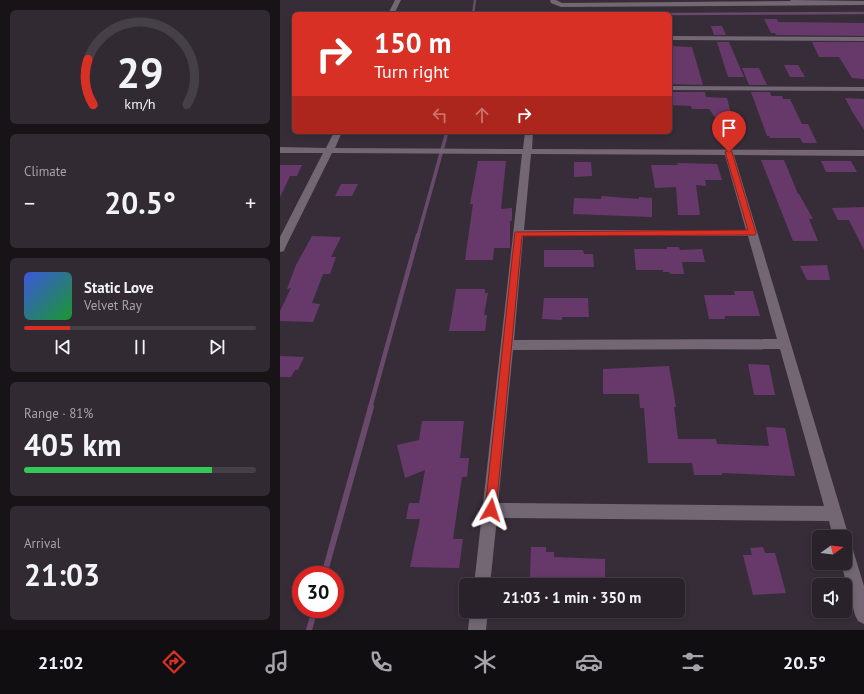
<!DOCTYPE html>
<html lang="en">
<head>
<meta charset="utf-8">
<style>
	:root { --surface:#29222a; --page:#312a32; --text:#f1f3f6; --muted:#a5a4a8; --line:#453f47; --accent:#d93025 }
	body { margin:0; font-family:"PT Sans",sans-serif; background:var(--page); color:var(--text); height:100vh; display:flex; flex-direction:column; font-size:15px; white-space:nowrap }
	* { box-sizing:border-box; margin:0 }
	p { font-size:13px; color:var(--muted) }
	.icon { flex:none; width:22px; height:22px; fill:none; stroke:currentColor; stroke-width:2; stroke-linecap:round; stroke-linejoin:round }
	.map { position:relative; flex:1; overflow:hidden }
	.details { display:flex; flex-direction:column; gap:10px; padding:10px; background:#171317; width:280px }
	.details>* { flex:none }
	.guide { position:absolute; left:12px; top:12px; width:380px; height:122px; border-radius:6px; box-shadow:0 2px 6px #0003,0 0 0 1px var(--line); background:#d93025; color:#fff; overflow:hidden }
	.needle { width:26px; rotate:76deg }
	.fabs { position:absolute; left:532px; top:530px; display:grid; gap:8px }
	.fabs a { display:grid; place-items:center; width:40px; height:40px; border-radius:6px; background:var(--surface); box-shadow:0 2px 6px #0003,0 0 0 1px var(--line); font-size:20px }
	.speed { position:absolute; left:12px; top:566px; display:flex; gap:8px; font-size:20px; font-weight:700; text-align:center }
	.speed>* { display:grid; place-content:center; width:52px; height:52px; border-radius:50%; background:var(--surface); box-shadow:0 2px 6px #0003,0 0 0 1px var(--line); line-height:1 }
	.speed .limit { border:6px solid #d22; background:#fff; color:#111 }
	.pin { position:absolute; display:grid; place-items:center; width:34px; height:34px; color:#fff; margin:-41px -17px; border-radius:50% 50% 50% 0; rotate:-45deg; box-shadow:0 0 4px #0007 }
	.pin .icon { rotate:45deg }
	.me { position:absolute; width:44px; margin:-22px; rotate:6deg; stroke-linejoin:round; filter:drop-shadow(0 0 3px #0008) }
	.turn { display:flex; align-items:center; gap:14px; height:84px; padding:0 16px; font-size:18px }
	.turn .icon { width:52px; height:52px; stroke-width:2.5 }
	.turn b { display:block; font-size:28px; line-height:34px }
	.lanes { display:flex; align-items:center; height:38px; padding:0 16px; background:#0003; justify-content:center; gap:20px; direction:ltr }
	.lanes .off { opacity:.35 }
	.big { font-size:30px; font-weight:600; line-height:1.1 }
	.details .card { flex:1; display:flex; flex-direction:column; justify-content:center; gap:6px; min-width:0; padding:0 14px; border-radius:6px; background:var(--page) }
	.details .dial { align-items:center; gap:0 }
	.dial svg { height:104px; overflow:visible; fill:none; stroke:var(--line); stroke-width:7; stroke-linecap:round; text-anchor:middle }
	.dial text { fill:var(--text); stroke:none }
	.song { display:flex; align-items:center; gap:12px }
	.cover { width:48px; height:48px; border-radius:6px; background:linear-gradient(135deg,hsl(230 70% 55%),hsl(130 70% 35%)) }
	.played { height:4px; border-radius:2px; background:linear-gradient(90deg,var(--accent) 20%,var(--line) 20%) }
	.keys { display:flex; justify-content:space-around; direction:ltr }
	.heat { display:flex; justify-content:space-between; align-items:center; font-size:22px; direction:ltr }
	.charge { height:6px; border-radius:3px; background:linear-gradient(90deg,#34c759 81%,var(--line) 0) }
	.trip { position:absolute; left:179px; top:578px; width:226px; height:40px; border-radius:6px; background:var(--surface); box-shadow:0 2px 6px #0003,0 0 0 1px var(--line); font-weight:600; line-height:40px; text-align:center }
	.tab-bar { display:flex; height:64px; justify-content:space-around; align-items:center; background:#100e11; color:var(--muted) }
	.tab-bar .icon { width:28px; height:28px }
	.tab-bar .current { color:var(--accent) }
	.tab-bar b { font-size:18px; color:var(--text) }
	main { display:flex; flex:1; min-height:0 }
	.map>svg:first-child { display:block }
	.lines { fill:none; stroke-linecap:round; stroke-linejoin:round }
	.stream-far3 { stroke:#69496c; stroke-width:2.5 }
	.stream-far2 { stroke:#69496c; stroke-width:3.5 }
	.stream-far1 { stroke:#69496c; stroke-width:4.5 }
	.stream { stroke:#69496c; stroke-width:6 }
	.building { fill:#67396b }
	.street { fill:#736774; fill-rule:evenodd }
	.route { fill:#d93025; stroke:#8d1f18 }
</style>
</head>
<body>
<main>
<section class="details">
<div class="card dial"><svg viewBox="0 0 100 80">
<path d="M14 69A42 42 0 1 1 86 69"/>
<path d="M14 69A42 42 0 0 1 10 34" stroke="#d93025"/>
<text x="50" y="56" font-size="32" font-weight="700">29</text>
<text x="50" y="72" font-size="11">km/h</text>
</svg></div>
<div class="card"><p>Climate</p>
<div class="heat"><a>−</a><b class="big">20.5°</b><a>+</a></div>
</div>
<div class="card">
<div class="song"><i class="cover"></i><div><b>Static Love</b><p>Velvet Ray</p></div></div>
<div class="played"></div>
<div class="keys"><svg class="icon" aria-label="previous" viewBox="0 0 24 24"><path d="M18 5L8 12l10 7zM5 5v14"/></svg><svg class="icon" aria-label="pause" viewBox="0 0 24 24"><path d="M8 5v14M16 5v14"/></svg><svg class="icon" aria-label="next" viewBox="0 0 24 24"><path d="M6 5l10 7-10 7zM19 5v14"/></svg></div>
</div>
<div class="card"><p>Range · 81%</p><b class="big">405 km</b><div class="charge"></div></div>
<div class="card"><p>Arrival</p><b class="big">21:03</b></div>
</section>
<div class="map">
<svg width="584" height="630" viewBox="0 0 584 630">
	<rect width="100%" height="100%" fill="#372d38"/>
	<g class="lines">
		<!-- stream-far3 -->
		<path class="stream-far3" d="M193 14 195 0
			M390 14 584 13"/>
		<!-- stream-far2 -->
		<path class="stream-far2" d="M138 236 167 132"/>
		<!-- stream-far1 -->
		<path class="stream-far1" d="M90 408 138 235"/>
		<!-- stream -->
		<path class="stream" d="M44 575 91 407
			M29 630 35 609"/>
	</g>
	<!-- building -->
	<path class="building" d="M484 19H497L498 22 584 23V36L496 35 495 33H491Z
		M431 26H442L446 35H434Z
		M437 42H449L464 77H448Z
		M532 42H584V79L572 78 559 57H539Z
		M390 46 412 47 423 85 390 84Z
		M504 65H518L525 77H510Z
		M462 68H479L487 85H469Z
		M390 92H425L426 97 447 98 457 138H444L440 124 429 109H412L411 106 390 105Z
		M471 92H490L491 96H502L503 99H510L522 124H528L537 143H523L520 138H490L489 136H487Z
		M565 98 584 99V130L572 111Z
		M481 160H504L518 194H519L533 219H529L538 241H513Z
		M198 161H226L221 209 232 208V221H230V248H214L213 260H185L193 204H190Z
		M541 161H571L577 172H546Z
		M294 162H311L312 176 294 177Z
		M397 163 437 164 442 180H425L426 186 416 185 420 215H398L396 187 375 188 371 165H398Z
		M0 165H22L17 176H10L0 197Z
		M61 184H78L72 196H55Z
		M322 196 359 199V197L372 198V217L293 214 294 198 321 199Z
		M584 207V250L569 220H558L552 208Z
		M32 236 61 237 51 257H56L50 274H43L32 303 40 304 33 322 0 321V311L11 288 7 289 16 265Z
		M387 247H399L400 250 422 249 425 262H402L404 274H390L389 272H383V270H356L354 249H387Z
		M264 250H303L304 254H313L314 267H264Z
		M547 265 550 280H527L520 266Z
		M176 289H205V293H208L204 315H207L205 331H169Z
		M454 291H473L480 316H445V319H429L424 295H455Z
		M264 298H308L309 317H282V320L262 319Z
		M0 356 24 357 18 370H15L11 377H0Z
		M468 364 489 365 495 395H474Z
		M389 366 396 407H394L398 439H436L437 444 489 446 486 427 505 428 515 476 442 473V475H414L412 463H368L364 408H360L359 394H323V369Z
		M142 421H184L180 458H189L187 477H182L173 539H183L179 568 130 567 140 519H126L129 503H139L145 470 125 478 117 445 139 440Z
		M251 547H266V552H274V557L325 559V585H291V577H250Z
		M483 547 485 553H495L506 593 473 595 463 555H472L470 548Z"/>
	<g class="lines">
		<!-- street -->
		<path class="street" d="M115 0H121L114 14H108Z
			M270 0H276L282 3 511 1 510 0 584 1V5L281 7 271 3Z
			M390 36 584 37V41L390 40Z
			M390 86 584 87V91L390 90Z
			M54 132H62L55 148 243 149 245 132H253L252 149 584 150V156L454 155 569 537 567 543 571 544 573 550 584 586V624L578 621 575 615 561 563H565V537H553L549 521 217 518 210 585H194L242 154 52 153 5 248 4 251 0 252V237L43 153H0V147L46 148ZM251 154 445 155 466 230H244ZM243 236H468L497 339 234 340ZM500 349 544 506 218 503 233 350Z
			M190 611H208L206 630H188Z"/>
	</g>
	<!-- route -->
	<path class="route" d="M449 150 452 152 476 233 475 235 242 236 216 510 215 514 211 515 206 514 205 510 235 232 468 230 445 152Z"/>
</svg>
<div class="fabs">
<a><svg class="needle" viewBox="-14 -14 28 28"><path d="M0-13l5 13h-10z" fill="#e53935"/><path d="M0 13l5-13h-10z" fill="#a5a4a8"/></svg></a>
<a><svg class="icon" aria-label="sound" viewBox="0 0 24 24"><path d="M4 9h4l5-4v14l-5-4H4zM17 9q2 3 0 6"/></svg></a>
</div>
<div class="speed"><div class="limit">30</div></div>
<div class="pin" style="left:449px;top:152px;background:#d93025"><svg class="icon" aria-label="arrive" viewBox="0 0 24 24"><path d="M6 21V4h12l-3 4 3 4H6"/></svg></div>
<svg class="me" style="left:211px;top:510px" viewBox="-20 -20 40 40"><path d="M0-17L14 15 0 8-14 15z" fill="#d93025" stroke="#fff" stroke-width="4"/></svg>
<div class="trip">21:03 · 1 min · 350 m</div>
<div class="guide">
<div class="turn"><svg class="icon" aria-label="right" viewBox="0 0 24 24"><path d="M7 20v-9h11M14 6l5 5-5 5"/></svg><div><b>150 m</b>Turn right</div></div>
<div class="lanes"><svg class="icon off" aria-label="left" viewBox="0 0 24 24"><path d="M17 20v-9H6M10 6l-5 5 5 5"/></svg><svg class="icon off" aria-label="ahead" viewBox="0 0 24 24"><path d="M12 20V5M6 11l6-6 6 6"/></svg><svg class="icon" aria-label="right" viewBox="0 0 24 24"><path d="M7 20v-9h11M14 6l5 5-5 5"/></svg></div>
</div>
</div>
</main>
<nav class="tab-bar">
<b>21:02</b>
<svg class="icon current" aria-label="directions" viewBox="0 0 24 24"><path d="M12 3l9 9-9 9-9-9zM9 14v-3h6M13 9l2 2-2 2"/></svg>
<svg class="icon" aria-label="music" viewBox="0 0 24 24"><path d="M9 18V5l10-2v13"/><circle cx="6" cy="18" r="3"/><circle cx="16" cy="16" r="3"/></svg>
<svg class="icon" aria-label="phone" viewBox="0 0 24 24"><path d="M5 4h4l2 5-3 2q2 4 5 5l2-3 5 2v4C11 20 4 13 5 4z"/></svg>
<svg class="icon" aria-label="climate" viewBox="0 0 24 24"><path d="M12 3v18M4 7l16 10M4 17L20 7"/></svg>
<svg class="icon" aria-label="car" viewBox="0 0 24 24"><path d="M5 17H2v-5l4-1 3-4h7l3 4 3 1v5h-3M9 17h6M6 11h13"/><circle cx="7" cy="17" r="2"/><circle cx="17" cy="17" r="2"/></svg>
<svg class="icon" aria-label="filters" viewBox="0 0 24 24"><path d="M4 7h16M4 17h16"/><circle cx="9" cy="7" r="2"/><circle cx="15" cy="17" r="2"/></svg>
<b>20.5°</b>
</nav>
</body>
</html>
